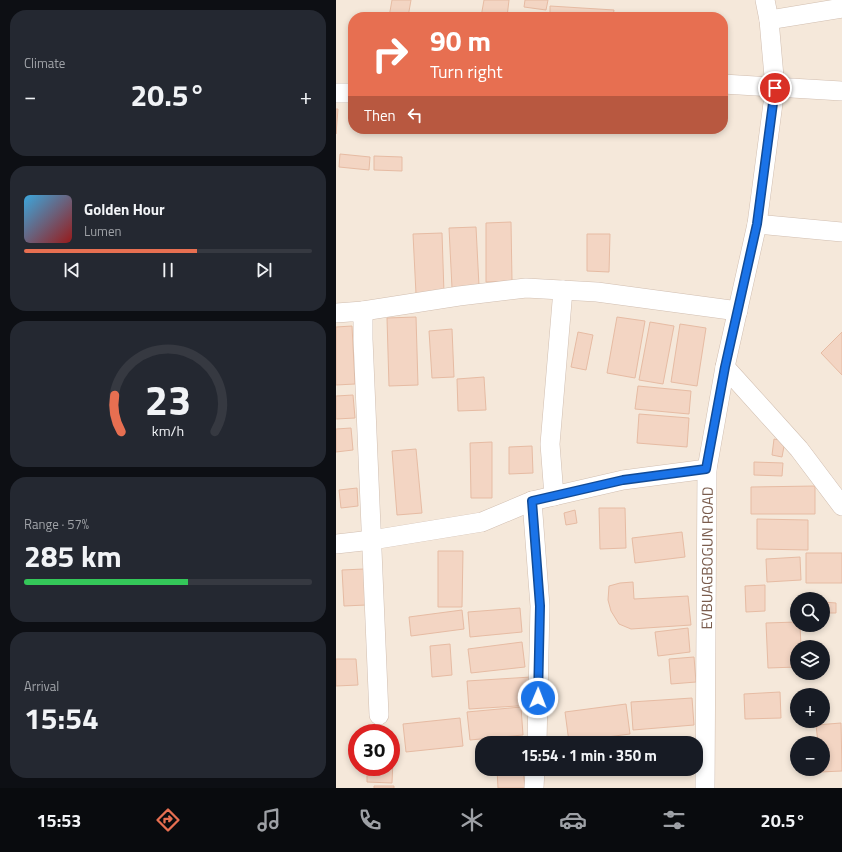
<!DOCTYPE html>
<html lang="en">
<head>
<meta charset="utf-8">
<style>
	:root { --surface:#171b24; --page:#242831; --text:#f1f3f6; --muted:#9ea1a6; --line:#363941; --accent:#e76f51 }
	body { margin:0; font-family:"Titillium Web",sans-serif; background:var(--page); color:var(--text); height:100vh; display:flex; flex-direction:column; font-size:15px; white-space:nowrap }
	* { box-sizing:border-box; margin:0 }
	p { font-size:13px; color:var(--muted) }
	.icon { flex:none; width:22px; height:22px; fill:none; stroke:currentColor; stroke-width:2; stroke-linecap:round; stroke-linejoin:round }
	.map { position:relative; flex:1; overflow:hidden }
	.drawer { display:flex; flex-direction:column; gap:10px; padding:10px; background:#0d0f14; width:336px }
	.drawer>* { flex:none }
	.guide { position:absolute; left:12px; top:12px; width:380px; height:122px; border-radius:16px; box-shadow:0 2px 6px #0003; background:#e76f51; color:#fff; overflow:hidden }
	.fabs { position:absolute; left:454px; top:592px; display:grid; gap:8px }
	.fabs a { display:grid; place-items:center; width:40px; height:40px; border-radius:50%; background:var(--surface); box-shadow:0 2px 6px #0003; font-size:20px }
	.speed { position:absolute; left:12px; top:724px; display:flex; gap:8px; font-size:20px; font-weight:700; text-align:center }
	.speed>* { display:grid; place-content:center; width:52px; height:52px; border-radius:50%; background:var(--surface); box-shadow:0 2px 6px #0003; line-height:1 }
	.speed .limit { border:6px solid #d22; background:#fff; color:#111 }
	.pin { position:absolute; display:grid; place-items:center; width:34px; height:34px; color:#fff; margin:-17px; border:2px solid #fff; border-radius:50%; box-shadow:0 1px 4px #0007 }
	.me { position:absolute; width:44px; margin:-22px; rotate:1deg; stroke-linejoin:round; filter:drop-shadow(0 0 3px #0008) }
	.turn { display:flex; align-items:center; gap:14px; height:84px; padding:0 16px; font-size:18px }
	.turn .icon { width:52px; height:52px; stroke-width:2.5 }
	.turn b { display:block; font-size:28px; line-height:34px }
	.then { display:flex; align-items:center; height:38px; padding:0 16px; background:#0003; gap:8px; font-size:15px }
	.big { font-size:30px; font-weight:700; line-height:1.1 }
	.drawer .widget { flex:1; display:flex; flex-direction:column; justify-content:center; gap:6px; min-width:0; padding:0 14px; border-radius:16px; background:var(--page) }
	.drawer .dial { align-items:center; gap:0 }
	.dial svg { height:104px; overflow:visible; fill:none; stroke:var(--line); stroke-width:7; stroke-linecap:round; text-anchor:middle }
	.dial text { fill:var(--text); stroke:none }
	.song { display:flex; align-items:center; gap:12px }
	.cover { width:48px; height:48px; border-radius:6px; background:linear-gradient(135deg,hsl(200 70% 55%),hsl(0 70% 35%)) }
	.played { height:4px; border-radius:2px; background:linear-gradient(90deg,var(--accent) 60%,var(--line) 60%) }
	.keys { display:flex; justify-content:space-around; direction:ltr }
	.heat { display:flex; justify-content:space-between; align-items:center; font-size:22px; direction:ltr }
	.charge { height:6px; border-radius:3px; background:linear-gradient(90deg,#34c759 57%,var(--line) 0) }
	.trip { position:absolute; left:139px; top:736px; width:228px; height:40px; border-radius:16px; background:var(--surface); box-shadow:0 2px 6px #0003; font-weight:700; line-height:40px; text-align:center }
	.tab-bar { display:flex; height:64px; justify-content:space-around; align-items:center; background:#090b0e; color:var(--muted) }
	.tab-bar .icon { width:28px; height:28px }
	.tab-bar .current { color:var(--accent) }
	.tab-bar b { font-size:18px; color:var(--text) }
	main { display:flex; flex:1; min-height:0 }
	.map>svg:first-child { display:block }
	.residential { fill:#f5e8da; fill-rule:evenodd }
	.building { fill:#f3d5c3; stroke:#e6bba3 }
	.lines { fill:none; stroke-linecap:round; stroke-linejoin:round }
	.minor-casing { stroke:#d1beb0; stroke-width:20 }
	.minor { stroke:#fff; stroke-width:19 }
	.route-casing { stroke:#114b97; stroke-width:10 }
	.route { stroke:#1a73e8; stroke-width:7 }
	.labels { text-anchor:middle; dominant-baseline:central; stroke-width:3; stroke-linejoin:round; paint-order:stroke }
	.street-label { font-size:15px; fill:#7a5c4d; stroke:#fffaf3 }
</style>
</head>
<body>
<main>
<section class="drawer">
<div class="widget"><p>Climate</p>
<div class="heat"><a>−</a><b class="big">20.5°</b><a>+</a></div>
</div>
<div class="widget">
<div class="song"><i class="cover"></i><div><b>Golden Hour</b><p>Lumen</p></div></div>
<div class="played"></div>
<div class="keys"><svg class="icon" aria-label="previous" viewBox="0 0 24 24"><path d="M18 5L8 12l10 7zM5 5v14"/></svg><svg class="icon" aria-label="pause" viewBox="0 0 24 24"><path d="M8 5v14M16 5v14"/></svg><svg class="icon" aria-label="next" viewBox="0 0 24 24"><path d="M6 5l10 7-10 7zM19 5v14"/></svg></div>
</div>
<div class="widget dial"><svg viewBox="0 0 100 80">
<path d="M14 69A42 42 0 1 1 86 69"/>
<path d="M14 69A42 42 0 0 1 9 41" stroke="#e76f51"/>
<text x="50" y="56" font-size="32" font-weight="700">23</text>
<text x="50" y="72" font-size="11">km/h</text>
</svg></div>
<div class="widget"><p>Range · 57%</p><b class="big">285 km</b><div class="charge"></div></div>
<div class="widget"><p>Arrival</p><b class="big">15:54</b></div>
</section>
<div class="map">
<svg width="506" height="788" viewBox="0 0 506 788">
	<rect width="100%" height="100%" fill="#fdf6ec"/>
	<!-- residential -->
	<path class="residential" d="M0 0H506V788H0ZM17 17H387V129H17ZM461 599H487V625H461ZM461 647H487V673H461ZM461 695H487V721H461ZM21 733H55V767H21ZM146 743H360V769H146ZM461 743H487V769H461Z"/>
	<!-- building -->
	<path class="building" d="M56 0H75L72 17H53Z
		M148 0H173L171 17H145Z
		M189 0H212L210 10 188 7Z
		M214 6 278 10 277 17H214Z
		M0 109H2L0 134Z
		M4 154 34 157 33 170 3 167Z
		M38 156 66 157V171L38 170Z
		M175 222 176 281 150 282V223Z
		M140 227 143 286 116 288 113 228Z
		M106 233 108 293 80 294 77 234Z
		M251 234H274L273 272 251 271Z
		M80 317 82 385 53 386 51 318Z
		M281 317 309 321 299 378 271 373Z
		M314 322 338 326 327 384 303 380Z
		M344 324 370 328 361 386 335 382Z
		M16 326 19 384 0 385V327Z
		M116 329 118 377 96 378 93 331Z
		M242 332 257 335 250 370 235 367Z
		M506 332V375L485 353Z
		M148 377 150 410 122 411 121 379Z
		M302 386 355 391 353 414 299 409Z
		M17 395 19 418 0 419V396Z
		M303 414 353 418 351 447 301 443Z
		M15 428 17 450 0 452V429Z
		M438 439 449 441 446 457 436 455Z
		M156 442V498H135L134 443Z
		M196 446 197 473 173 474V447Z
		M80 449 86 513 61 515 56 451Z
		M418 462 447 463 446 476 418 475Z
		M479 486V514H415V487Z
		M21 488 22 506 5 508 3 490Z
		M263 508H289L290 548 264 549Z
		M239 510 241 523 230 525 228 513Z
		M421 519 472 520V550L421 549Z
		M346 532 349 557 299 563 296 538Z
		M102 551H127L126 607H102Z
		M470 553H506V583H470Z
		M464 557 465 580 431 582 430 559Z
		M28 569 30 605 8 606 6 570Z
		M297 582 298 599 352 596 355 625 295 629 283 624 275 611 272 600 273 586 284 583Z
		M429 585V611L410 612 409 586Z
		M487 602 500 603V613H487Z
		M184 608 186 632 134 637 132 612Z
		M126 610 128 629 75 636 73 617Z
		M461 622V625H464L465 647H461V667L432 668 430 623Z
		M352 628 354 652 322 656 319 632Z
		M186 642 189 667 135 673 132 649Z
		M114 644 116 675 96 677 94 646Z
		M358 657 360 682 335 684 333 659Z
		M0 659H20L22 685 0 686Z
		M195 677 197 705 133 709 131 681Z
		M444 692 445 718 409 719 408 694Z
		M356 698 358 725 297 730 295 702Z
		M290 704 294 734 233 742 229 712Z
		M185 707 187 735 134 740 131 712Z
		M124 718 127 746 70 752 67 724Z
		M505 723 506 771 484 772 483 769H487V743H482L480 725Z
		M55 759 57 760 56 783 31 782V767H55Z
		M161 769H187L189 788H162Z
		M38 786H58V788H38Z"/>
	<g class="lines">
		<defs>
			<g id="minor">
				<path d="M433 20 506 8"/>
				<path d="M387 84 506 91"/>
				<path d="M0 93H17"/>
				<path d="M421 224 506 232"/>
				<path d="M27 311 123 296 190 288 261 292 402 311"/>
				<path d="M0 313 27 311V339L43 715"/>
				<path d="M389 367 463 449 506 506"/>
				<path d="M218 496 214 444 227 290"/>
				<path d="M196 501 204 606 201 743"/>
				<path d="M0 544 36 540 146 522 196 501 287 480 371 469"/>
				<path d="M198 788 199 769"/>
				<path id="s1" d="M369 788 371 469 389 367 421 224 439 88 433 20 429 0"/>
			</g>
		</defs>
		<!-- minor casing -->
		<use href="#minor" class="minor-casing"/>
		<!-- minor -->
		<use href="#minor" class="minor"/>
	</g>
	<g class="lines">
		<defs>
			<path id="route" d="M202 698 204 606 196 501 287 480 370 469 389 367 421 224 439 88"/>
		</defs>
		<!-- route casing -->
		<use href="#route" class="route-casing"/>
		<!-- route -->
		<use href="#route" class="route"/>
	</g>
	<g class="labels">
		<!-- street labels -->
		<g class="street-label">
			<text stroke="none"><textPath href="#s1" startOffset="230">EVBUAGBOGUN ROAD</textPath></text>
		</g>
	</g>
</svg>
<div class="fabs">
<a><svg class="icon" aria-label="search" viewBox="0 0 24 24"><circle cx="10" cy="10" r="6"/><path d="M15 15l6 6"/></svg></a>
<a><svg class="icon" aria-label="layers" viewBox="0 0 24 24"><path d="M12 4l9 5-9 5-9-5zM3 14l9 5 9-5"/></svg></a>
<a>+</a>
<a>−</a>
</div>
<div class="speed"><div class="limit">30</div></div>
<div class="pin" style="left:439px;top:88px;background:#d93025"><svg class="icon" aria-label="arrive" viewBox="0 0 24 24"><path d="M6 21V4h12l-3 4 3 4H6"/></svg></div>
<svg class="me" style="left:202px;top:698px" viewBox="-20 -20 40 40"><circle r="17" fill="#1a73e8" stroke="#fff" stroke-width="3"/><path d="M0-11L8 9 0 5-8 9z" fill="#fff"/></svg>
<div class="trip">15:54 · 1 min · 350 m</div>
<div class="guide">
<div class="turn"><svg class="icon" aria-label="right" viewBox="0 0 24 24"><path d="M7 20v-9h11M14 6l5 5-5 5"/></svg><div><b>90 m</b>Turn right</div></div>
<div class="then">Then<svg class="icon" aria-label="left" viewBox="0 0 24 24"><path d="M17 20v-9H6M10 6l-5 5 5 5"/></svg></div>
</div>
</div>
</main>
<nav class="tab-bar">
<b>15:53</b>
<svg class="icon current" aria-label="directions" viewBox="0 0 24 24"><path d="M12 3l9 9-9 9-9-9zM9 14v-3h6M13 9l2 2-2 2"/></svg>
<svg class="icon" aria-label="music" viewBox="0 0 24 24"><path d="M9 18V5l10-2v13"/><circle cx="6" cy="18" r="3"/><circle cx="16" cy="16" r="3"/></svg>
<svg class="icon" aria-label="phone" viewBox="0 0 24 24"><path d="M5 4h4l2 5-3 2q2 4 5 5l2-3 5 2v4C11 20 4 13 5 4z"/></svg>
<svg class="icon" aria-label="climate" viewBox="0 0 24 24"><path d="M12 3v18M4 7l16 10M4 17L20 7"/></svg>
<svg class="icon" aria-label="car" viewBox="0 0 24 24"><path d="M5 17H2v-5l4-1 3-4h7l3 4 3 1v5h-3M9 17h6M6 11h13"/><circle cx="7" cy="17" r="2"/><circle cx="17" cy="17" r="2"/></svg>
<svg class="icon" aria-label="filters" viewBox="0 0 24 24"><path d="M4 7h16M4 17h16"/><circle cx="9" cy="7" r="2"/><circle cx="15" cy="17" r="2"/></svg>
<b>20.5°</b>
</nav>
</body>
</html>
